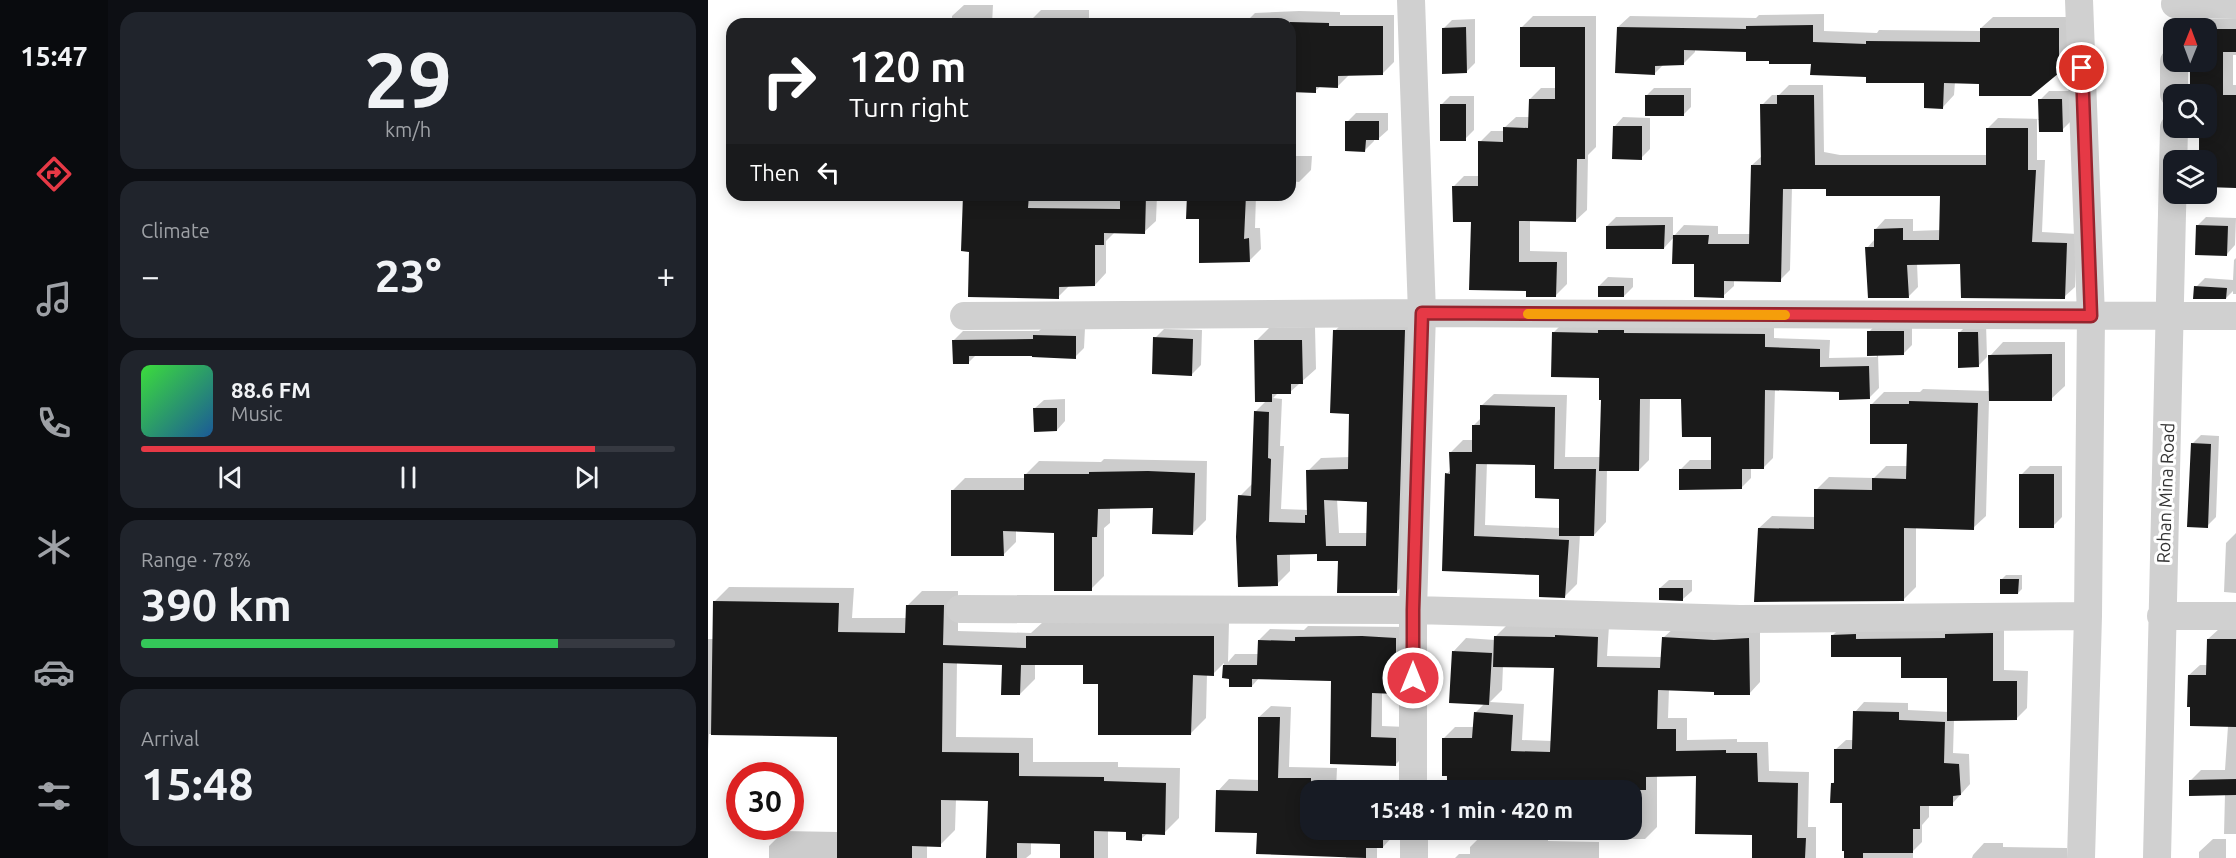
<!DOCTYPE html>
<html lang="en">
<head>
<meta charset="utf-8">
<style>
	:root { --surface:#171b24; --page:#20242c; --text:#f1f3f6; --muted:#9ea1a6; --line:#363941; --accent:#e63946 }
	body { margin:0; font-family:Ubuntu,sans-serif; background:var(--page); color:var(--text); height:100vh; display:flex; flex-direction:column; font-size:22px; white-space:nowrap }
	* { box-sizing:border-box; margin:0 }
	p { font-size:20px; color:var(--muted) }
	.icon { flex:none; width:33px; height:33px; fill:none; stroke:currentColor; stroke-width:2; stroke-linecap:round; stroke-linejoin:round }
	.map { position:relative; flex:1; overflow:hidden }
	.side { display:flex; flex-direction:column; gap:12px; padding:12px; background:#0d0f14; width:600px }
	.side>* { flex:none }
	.banner { position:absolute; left:18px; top:18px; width:570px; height:183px; border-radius:18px; box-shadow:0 3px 15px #0003; background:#202124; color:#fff; overflow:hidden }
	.needle { width:39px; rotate:1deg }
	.buttons { position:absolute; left:1455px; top:18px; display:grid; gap:12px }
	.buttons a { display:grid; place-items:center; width:54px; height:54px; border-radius:12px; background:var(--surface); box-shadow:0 3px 15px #0003; font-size:30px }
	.speed { position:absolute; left:18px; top:762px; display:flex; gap:12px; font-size:30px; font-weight:700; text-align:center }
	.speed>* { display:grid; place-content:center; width:78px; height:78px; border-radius:50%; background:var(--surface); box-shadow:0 3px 15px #0003; line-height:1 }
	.speed .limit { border:9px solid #d22; background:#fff; color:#111 }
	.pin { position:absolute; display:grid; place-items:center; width:51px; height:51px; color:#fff; margin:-26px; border:3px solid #fff; border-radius:50%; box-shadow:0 2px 6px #0007 }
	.me { position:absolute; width:66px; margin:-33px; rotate:0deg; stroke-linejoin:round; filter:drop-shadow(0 0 4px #0008) }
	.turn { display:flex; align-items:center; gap:21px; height:126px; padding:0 24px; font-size:27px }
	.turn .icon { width:78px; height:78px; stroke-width:2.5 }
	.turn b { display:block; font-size:42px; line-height:51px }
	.then { display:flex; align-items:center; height:57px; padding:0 24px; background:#0003; gap:12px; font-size:22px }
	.big { font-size:45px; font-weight:600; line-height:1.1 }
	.side .card { flex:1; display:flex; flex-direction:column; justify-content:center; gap:9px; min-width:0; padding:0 21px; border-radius:18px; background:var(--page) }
	.side .dial { align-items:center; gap:0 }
	.dial b { font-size:78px; line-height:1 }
	.song { display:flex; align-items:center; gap:18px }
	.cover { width:72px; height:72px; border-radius:9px; background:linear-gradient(135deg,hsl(120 70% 55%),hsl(210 70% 35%)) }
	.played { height:6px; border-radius:3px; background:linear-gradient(90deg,var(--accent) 85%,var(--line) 85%) }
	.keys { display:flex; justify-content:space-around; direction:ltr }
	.heat { display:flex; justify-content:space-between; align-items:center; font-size:33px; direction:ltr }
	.charge { height:9px; border-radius:4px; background:linear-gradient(90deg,#34c759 78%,var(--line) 0) }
	.trip { position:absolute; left:592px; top:780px; width:342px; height:60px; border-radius:18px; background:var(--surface); box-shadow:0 3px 15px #0003; font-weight:600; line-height:60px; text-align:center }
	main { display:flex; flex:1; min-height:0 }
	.tabs { display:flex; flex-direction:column; width:108px; justify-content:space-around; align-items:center; background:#090b0e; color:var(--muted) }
	.tabs .icon { width:42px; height:42px }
	.tabs .active { color:var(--accent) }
	.tabs b { font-size:27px; color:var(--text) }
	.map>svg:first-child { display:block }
	.shadow { fill:#0003; fill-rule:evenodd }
	.building { fill:#1a1a1a; fill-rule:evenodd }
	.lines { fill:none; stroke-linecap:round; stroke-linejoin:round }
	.minor { stroke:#d0d0d0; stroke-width:28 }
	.route-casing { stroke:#96252e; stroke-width:15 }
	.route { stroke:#e63946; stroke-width:10 }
	.slow { stroke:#f59e0b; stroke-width:10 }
	.labels { text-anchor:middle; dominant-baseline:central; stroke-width:6; stroke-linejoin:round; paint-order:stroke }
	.street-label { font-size:18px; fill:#333; stroke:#fff }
</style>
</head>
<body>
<main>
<nav class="tabs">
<b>15:47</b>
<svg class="icon active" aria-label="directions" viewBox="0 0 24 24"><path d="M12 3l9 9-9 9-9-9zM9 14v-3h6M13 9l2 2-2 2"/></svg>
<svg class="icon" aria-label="music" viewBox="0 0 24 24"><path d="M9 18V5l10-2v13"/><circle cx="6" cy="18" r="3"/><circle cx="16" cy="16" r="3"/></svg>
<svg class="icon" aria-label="phone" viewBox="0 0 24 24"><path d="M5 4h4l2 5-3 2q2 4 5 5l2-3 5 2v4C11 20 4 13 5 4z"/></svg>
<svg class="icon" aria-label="climate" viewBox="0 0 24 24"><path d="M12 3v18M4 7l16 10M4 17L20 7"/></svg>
<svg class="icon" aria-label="car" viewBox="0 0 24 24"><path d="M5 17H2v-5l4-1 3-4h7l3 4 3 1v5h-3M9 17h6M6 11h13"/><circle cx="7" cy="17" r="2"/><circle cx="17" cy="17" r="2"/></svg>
<svg class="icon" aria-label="filters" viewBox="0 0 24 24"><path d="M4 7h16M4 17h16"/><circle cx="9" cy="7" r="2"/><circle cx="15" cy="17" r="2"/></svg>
</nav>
<section class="side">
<div class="card dial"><b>29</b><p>km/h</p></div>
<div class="card"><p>Climate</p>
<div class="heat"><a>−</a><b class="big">23°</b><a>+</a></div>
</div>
<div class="card">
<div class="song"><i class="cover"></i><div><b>88.6 FM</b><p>Music</p></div></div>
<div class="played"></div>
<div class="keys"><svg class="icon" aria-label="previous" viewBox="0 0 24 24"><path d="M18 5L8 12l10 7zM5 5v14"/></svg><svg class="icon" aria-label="pause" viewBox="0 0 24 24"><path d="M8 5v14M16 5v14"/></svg><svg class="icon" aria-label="next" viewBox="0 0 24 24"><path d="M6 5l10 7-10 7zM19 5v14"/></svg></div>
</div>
<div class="card"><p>Range · 78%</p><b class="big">390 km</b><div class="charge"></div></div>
<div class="card"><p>Arrival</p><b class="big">15:48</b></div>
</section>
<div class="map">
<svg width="1528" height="858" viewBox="0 0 1528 858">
	<rect width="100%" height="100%" fill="#fff"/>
	<!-- shadow -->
	<path class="shadow" d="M256 5H285L284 24H244V16Z
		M333 10H381V24H322V21Z
		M591 11 632 12V15H686V62L674 74 641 75 630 86H613L607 91H582V24H536L547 13Z
		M1116 14V31L1169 33 1171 30 1273 31V28L1285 17H1363L1362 60 1350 72 1273 82H1247L1246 95 1235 107 1218 81 1160 76 1104 62 1063 60 1039 50 987 49V52L975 64H956L947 73 910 27 922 16 1048 18 1051 15Z
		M825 16H888V147L880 155 879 210 867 221 822 220V251L859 252V284L847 296 819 289 745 187 756 176H771L772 142 783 131H796V128L808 117H822V99L833 88H849V66L814 27Z
		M102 19 119 20V24H96Z
		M767 19V63L758 72 735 29 744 20Z
		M1489 19H1528V55H1525V85H1528V133H1492V128H1498V94H1488V91H1484V62H1498V28H1479Z
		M1081 85H1115L1116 152 1132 155H1280L1279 129 1290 118 1332 119V100L1341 91H1363V121L1354 130 1329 119V160H1337L1334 232 1369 234 1367 287 1356 297 1253 263H1209L1210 287 1200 297 1159 248 1167 239V230L1177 219H1205V231L1233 230 1234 195 1119 187H1084L1082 270 1072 280 1026 279V286L1015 296 966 237 956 248 899 226 908 217H965V237L976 225 1010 226V234H1043L1044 165 1054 156V105L1064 95H1071Z
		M946 88H983V107L975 115 939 95Z
		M742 96H766V130L757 139 733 105Z
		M648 113H680V130L671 138H666V141L657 150 639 122Z
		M915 117 942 118V149L933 158 907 126Z
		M582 156H604L603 170 591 182 582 181Z
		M245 195H449L448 221 436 232H407L398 241V273L387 285H362L350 297 262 250 256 197H245Z
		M480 195H548L547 228H552L553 249 541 261 492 218Z
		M1498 217 1528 218 1527 245 1519 254 1489 226Z
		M1528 258V294H1525V291L1518 298 1488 287 1497 278 1525 280 1526 260Z
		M900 277 925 278V287L916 296 891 286Z
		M640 317H710L702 579 688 592 631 559 610 553H582V571L569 584 532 496 545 483 547 412 559 400 548 341 561 328 607 327 608 369 582 392H571L565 398 574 399 572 446H576L573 509 601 510 600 471 613 458 642 457 643 412 627 331ZM629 499 660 501V533H631Z
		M855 323 1066 325V338L1122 340 1121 358 1169 357 1161 332 1169 323H1204V345L1195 354H1170L1171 388 1161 398 1132 391 1067 389 1065 458 1055 468 1043 467V478L1033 488 972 470 982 460H1004L1005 435 975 398H942L941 460 931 470 899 469 898 522 886 535 872 534 869 584 857 596 832 573 735 570 739 474 743 469V452L755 440H765L766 425 773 418V406L786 394 859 395 857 457H893L894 398 892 376 845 333ZM779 462 829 463 853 497 852 528 777 525Z
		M1278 323 1279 357 1270 366 1251 333 1260 324Z
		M335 327 377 328 376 348 367 357 268 355 261 362 246 340 255 331H331Z
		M456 329 494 330 493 365 484 374 447 338Z
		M1295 342H1357V386L1343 399 1281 400 1278 516 1265 528 1208 527V587L1195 600 1051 528 1064 516 1108 517V490L1121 477 1166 478 1178 466H1200L1201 443 1163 405 1176 392H1212L1215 389 1282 391V356Z
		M357 399V421L349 430 327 408 336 400Z
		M1493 435 1511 436 1508 517 1499 526 1484 444Z
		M396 459 499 461 498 520 485 533 446 507H402V523L396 528V576L383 589 347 531 308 530V542L295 555 244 491 257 478H318V474L331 461 393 462Z
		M1322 466H1354V517L1345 526 1313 475Z
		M1528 533V593L1516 592 1518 543Z
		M1298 575H1314V589L1310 593 1294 579Z
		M961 580H984V591L975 599 952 588Z
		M21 587 146 588 144 618H199V606L214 591H250V631L323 633 335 622H521L520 662 527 654H551V640L562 629 596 630 600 626 699 627V681L688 693 674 692V726L699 727V753L688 764 623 762 624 679 551 678 544 686 523 677H516V663L505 674H499L498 718 483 733 392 683 376 664 327 663V679L312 694 296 663 249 662 248 737 325 738V762H410V767L472 768 471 818 456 833H440L433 839 419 830H400V858H353V842H323V854L318 858H279L281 799H248L247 830 232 845H219V858H61V846L76 831 130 832 131 735 1 734 0 750V639H6V602Z
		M1296 623V670L1320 671 1319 708 1308 719 1246 720 1245 753 1261 754 1262 784 1244 804H1221V817L1214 825V842L1205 851V858H1138L1136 802 1124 784 1127 781 1128 749 1138 740H1146L1147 712 1156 702 1200 703V710L1241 712V676L1194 655 1125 635 1136 624Z
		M799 625 901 626 899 656 954 657 955 638 967 627H1052V682L1041 694 961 689 960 718H979V740L1029 739V742H1060L1061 771 1101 772 1100 827H1108V858H1045L1046 833 989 774 949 775V827L937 839H894V830H924V790H894V715L874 714 873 790H740L735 739 747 727H766L767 713 777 703 745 652 758 638 787 640V637ZM795 666 847 667 844 741 814 740 816 704 782 702 794 690Z
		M1511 629H1528V834H1516L1517 794 1482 781 1493 770H1517L1520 726 1481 675 1492 665H1500V639Z
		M563 706 583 707 581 767 629 768 628 790H603V830H686V835L675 847 669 846V858H638V854L550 832 510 791 521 779 551 780V717Z
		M774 835 840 837V841L891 842V858H747L751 854H762V847Z
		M1505 839H1518V858H1491V852Z
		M1276 843H1295V847L1359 848V858H1264L1265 855Z"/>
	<!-- building -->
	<path class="building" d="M582 22 621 23V26H675V75L630 76V88L608 87V93L582 92Z
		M1105 25V42L1158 44V41L1272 42V28H1351V73L1323 96H1271V84L1236 83 1235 109 1216 108V83H1158V77L1102 75 1103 64H1061V61H1038V52L976 50V65L947 66V75L907 73 909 27 1038 29V26Z
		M758 27 759 73 734 74V28Z
		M812 27H877V159H869L868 222 811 221V262H849L848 297H818V291L761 290 763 222H745L744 186H770V141L795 142V127L820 128 821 99H847V67H812Z
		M1498 29H1528V52H1515V95H1528V188L1498 187V160H1491V128H1498V93H1482V62H1498Z
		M937 95H976V116H937Z
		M1069 95H1106L1107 165H1278V128H1320V170H1328L1324 242 1359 243 1357 299 1253 298 1252 264 1199 265 1201 298H1160L1157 247H1166V229L1195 228V240H1231L1232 196H1118V189H1075L1073 282 1016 281V298L986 297V264H964L965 235H1001L1000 244H1041L1043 165H1053L1052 104H1069Z
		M1330 99H1354L1355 132H1331Z
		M732 104H758V141H732Z
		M637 121H671V140H658L657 152 637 151Z
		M905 126H934V160L904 159Z
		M255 195H321L320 208 412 209V195H438L437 234 396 233V245H387V286L351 287V299L260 297 261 252 253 251Z
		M479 195H538L536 239 541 238 542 262 491 263V219H478Z
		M957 225 956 249H898V226Z
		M1488 225 1520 226 1519 256 1487 255Z
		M890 286H916V297H890Z
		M1486 286 1519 288 1518 299H1485Z
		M625 330H697L689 593H629L630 561H609V554L569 555 570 586 530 587 528 537 530 495 543 496 546 411 561 412 560 458 563 459 561 522 597 523V515H599L598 470 640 469 641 414 622 413ZM616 500 659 502 658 546H618Z
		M890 330H916V333L1057 334V347L1112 349V367L1161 366 1162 399 1131 400V392L1057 390 1056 469H1034V489L971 490V469H1003V437H974L973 399H932L931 471H891L893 400H891V378L843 377 844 332 890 333Z
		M1159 331H1196V355L1159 356Z
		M1250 332H1270L1271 367 1250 368Z
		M325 335 368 336V359L324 357V356H261V364H245L244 340 325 339Z
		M445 337 485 339 484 376 444 374Z
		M546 340H594L595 384H583V394H564V402H547Z
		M1344 354V401H1281L1280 355Z
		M1201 401 1270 403 1266 530 1196 528V601L1046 602 1050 528 1106 529V489L1164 490V478L1198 479 1199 444H1162V404H1201Z
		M772 405 847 407 846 469H888L886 536H851V499L827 498V465L768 464 766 536 861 540 857 598 831 597V575L734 571 737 473 742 474 741 452H764V425H772Z
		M325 408H349V431L326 432Z
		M1483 443 1503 444 1500 528 1479 527Z
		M440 471 487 473 485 535 444 534 445 508 390 509 389 537H384V591H346V533L295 531 296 556H243V490H316V474H381V472Z
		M1311 474H1346V528H1311Z
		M1292 579H1311L1310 594H1292Z
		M951 588H975V601L951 600Z
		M5 601 131 603 130 632 197 633 198 605H236L235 645 318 648V636H506V676L485 675 483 735H390V684H375V665H313L312 695H293L294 665 235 663 234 752 311 753V776L396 777V781L458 783 457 835 434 834V841L418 840V832L386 831V858H352V844L309 843V858H278L280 801 233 800V847L204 846V858H129V737L3 735Z
		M1285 633V681H1309V720L1239 721V678H1193V657H1123V635L1148 634V639L1237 638V634Z
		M847 635 890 637 889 667 952 668 954 637 1006 640 1041 638 1042 695H1006V692L950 690 949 729H968V751L1018 750V753H1049L1050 782 1090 783 1089 838H1098L1097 858H1044V835L987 834 988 776 938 777V790H739V776H734V738H764L766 712 805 715 803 751 842 752 846 668 785 667 786 636 847 637Z
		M654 636 688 638V694L664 693 663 737 688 738V766L622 764 623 681 544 679V687H521V679L514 678 515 665H549L550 640 587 641V637Z
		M1499 639H1528V727L1482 726V707H1479L1480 675H1498Z
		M744 651 784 653 781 705 741 703Z
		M1145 711 1191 712V720L1237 722 1236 763 1251 764 1253 795 1245 796V806H1212V829H1205V853H1155V858H1136V851H1134V803H1122L1123 783H1126V749H1144Z
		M550 717H572L570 778H603V830H675V848H658V858L548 854 549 833 507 832 508 790 550 791Z
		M1528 779V795L1481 796V780Z"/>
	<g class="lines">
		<!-- minor -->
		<path class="minor" d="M703 0 714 313 705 610V790
			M1371 0 1383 316 1380 616 1373 858
			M1467 4 1528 5
			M1466 94V62
			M256 316 714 313 1528 316
			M252 609 705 610 1032 619 1380 616
			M1453 616H1528
			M706 830V858
			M1449 858C1453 614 1462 371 1466 128"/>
	</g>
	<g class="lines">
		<defs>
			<path id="route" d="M705 678V610L714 313 1383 316 1374 68"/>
		</defs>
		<!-- route casing -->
		<use href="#route" class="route-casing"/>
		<!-- route -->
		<use href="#route" class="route"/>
		<!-- slow -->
		<path class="slow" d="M820 314 1077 315"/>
	</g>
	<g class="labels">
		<!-- street labels -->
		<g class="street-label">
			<text transform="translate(1457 493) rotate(-88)">Rohan Mina Road</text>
		</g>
	</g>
</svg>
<div class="buttons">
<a><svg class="needle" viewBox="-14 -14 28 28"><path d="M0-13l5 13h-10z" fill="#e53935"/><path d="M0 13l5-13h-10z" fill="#9ea1a6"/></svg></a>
<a><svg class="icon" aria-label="search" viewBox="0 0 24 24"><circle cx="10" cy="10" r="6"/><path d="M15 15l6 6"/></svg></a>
<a><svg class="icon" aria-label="layers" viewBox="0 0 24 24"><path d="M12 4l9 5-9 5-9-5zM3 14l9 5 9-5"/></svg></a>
</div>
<div class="speed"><div class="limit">30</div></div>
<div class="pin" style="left:1374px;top:68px;background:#d93025"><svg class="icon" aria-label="arrive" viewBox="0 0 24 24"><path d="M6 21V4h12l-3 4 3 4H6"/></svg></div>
<svg class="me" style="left:705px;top:678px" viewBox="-20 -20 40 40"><circle r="17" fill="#e63946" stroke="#fff" stroke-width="3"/><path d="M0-11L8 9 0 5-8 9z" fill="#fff"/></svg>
<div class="trip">15:48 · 1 min · 420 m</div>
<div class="banner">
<div class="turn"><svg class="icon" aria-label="right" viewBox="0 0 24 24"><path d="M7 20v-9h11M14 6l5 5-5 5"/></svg><div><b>120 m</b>Turn right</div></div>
<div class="then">Then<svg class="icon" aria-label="left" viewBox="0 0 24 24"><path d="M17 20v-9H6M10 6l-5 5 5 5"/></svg></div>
</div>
</div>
</main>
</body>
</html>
